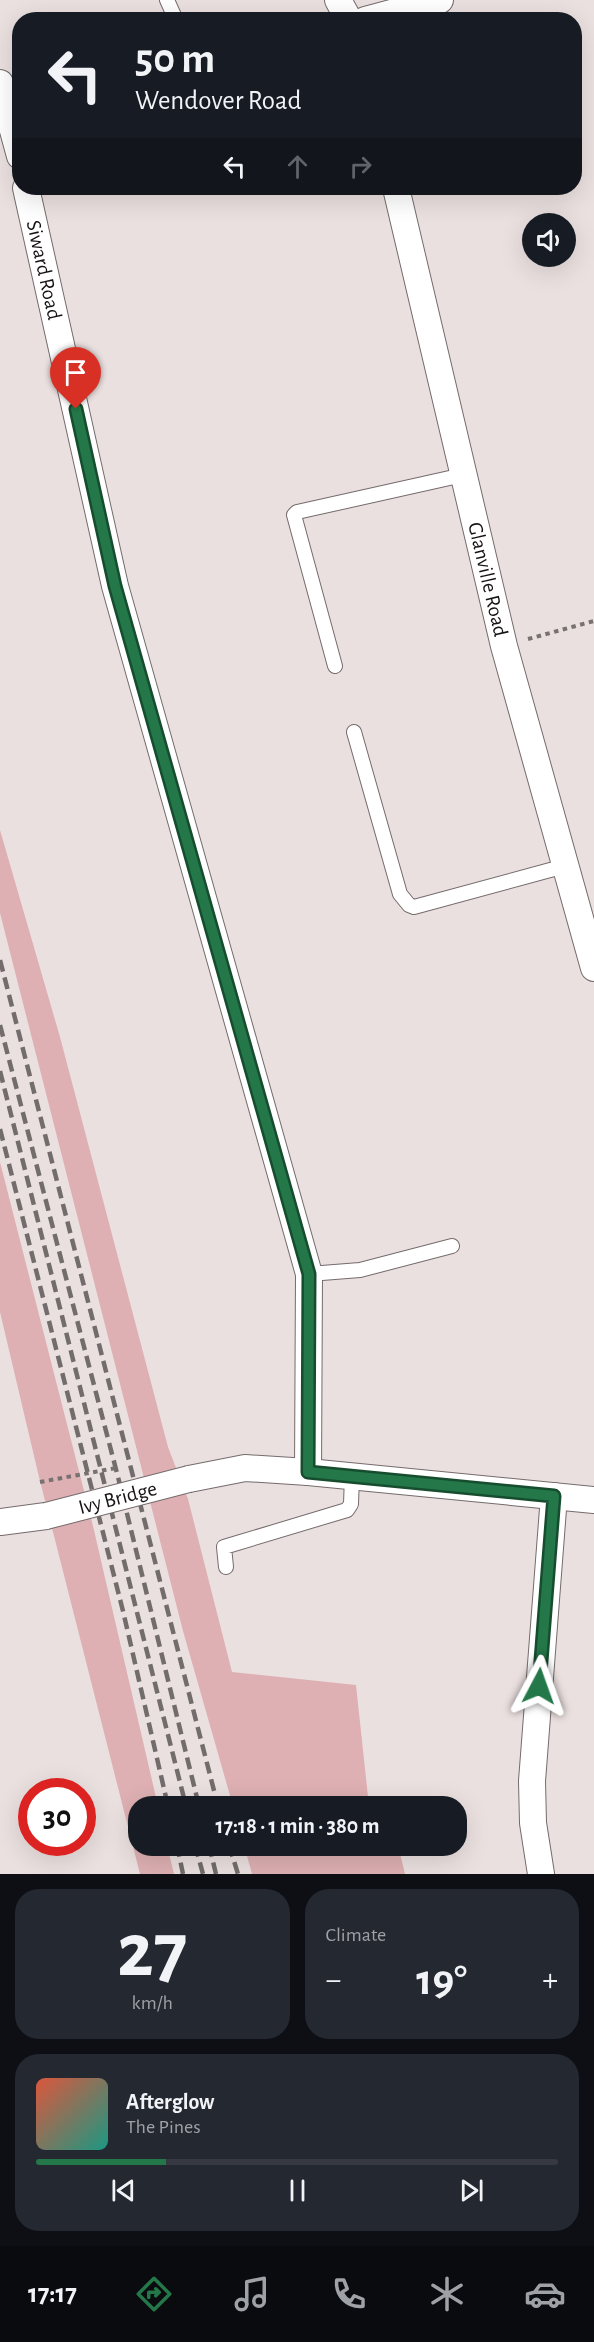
<!DOCTYPE html>
<html lang="en">
<head>
<meta charset="utf-8">
<style>
	:root { --surface:#171b24; --page:#242831; --text:#f1f3f6; --muted:#9ea1a6; --line:#363941; --accent:#237748 }
	body { margin:0; font-family:"Alegreya Sans",sans-serif; background:var(--page); color:var(--text); height:100vh; display:flex; flex-direction:column; font-size:22px; white-space:nowrap }
	* { box-sizing:border-box; margin:0 }
	p { font-size:20px; color:var(--muted) }
	.icon { flex:none; width:33px; height:33px; fill:none; stroke:currentColor; stroke-width:2; stroke-linecap:round; stroke-linejoin:round }
	.map { position:relative; height:1874px; overflow:hidden }
	.panel { display:flex; flex-direction:column; gap:15px; padding:15px; background:#0d0f14; flex:1 }
	.panel>* { flex:none }
	.hud { position:absolute; left:12px; top:12px; width:570px; height:183px; border-radius:24px; box-shadow:0 6px 24px #0002; background:#171b24; color:var(--text); overflow:hidden }
	.fabs { position:absolute; left:522px; top:213px; display:grid; gap:12px }
	.fabs a { display:grid; place-items:center; width:54px; height:54px; border-radius:50%; background:var(--surface); box-shadow:0 6px 24px #0002; font-size:30px }
	.speed { position:absolute; left:18px; top:1778px; display:flex; gap:12px; font-size:30px; font-weight:700; text-align:center }
	.speed>* { display:grid; place-content:center; width:78px; height:78px; border-radius:50%; background:var(--surface); box-shadow:0 6px 24px #0002; line-height:1 }
	.speed .limit { border:9px solid #d22; background:#fff; color:#111 }
	.pin { position:absolute; display:grid; place-items:center; width:51px; height:51px; color:#fff; margin:-62px -26px; border-radius:50% 50% 50% 0; rotate:-45deg; box-shadow:0 0 6px #0007 }
	.pin .icon { rotate:45deg }
	.me { position:absolute; width:66px; margin:-33px; rotate:4deg; stroke-linejoin:round; filter:drop-shadow(0 0 4px #0008) }
	.turn { display:flex; align-items:center; gap:21px; height:126px; padding:0 24px; font-size:27px }
	.turn .icon { width:78px; height:78px; stroke-width:2.5 }
	.turn b { display:block; font-size:42px; line-height:51px }
	.lanes { display:flex; align-items:center; height:57px; padding:0 24px; background:#0003; justify-content:center; gap:30px; direction:ltr }
	.lanes .off { opacity:.35 }
	.big { font-size:45px; font-weight:700; line-height:1.1 }
	.panel .card { flex:1; display:flex; flex-direction:column; justify-content:center; gap:9px; min-width:0; padding:0 21px; border-radius:24px; background:var(--page) }
	.panel .dial { align-items:center; gap:0 }
	.dial b { font-size:78px; line-height:1 }
	.song { display:flex; align-items:center; gap:18px }
	.cover { width:72px; height:72px; border-radius:9px; background:linear-gradient(135deg,hsl(10 70% 55%),hsl(170 70% 35%)) }
	.played { height:6px; border-radius:3px; background:linear-gradient(90deg,var(--accent) 25%,var(--line) 25%) }
	.keys { display:flex; justify-content:space-around; direction:ltr }
	.heat { display:flex; justify-content:space-between; align-items:center; font-size:33px; direction:ltr }
	.panel .tiles { flex:1; display:grid; gap:15px; grid-template-columns:1fr 1fr }
	.card:last-child { grid-column:span 2 }
	.trip { position:absolute; left:128px; top:1796px; width:339px; height:60px; border-radius:24px; background:var(--surface); box-shadow:0 6px 24px #0002; font-weight:700; line-height:60px; text-align:center }
	.tabs { display:flex; height:96px; justify-content:space-around; align-items:center; background:#090b0e; color:var(--muted) }
	.tabs .icon { width:42px; height:42px }
	.tabs .selected { color:var(--accent) }
	.tabs b { font-size:27px; color:var(--text) }
	.map>svg:first-child { display:block }
	.green { fill:#deb0b3 }
	.lines { fill:none; stroke-linecap:round; stroke-linejoin:round }
	.service-casing { stroke:#756b6c; stroke-width:16 }
	.minor-casing { stroke:#756b6c; stroke-width:28 }
	.path { stroke:#787171; stroke-width:4; stroke-dasharray:4.5 4.5; stroke-linecap:butt }
	.service { stroke:#fff; stroke-width:14 }
	.minor { stroke:#fff; stroke-width:26 }
	.rail { stroke:#736c6d; stroke-width:4.5; stroke-dasharray:12 6; stroke-linecap:butt }
	.minor-bridge-casing { stroke:#756b6c; stroke-width:28; stroke-linecap:butt }
	.path-bridge { stroke:#787171; stroke-width:4; stroke-dasharray:4.5 4.5; stroke-linecap:butt }
	.minor-bridge { stroke:#fff; stroke-width:26 }
	.route-casing { stroke:#174d2f; stroke-width:15 }
	.route { stroke:#237748; stroke-width:10 }
	.labels { text-anchor:middle; dominant-baseline:central; stroke-width:6; stroke-linejoin:round; paint-order:stroke }
	.street-label { font-size:21px; fill:#171314; stroke:#f8eded }
</style>
</head>
<body>
<div class="map">
<svg width="594" height="1874" viewBox="0 0 594 1874">
	<rect width="100%" height="100%" fill="#ebe0e0"/>
	<!-- green -->
	<path class="green" d="M0 830 60 1037 168 1447 188 1499 232 1672 356 1685 369 1806H233L183 1631 0 913Z
		M0 1162 93 1526 158 1806H138V1845H167L174 1874H140L39 1477 0 1312Z
		M244 1845H398L405 1874H252Z"/>
	<g class="lines">
		<defs>
			<path id="service" d="M167 0 176 20
				M335 666 294 515 297 512 463 475
				M354 732 400 894 409 905 414 907 565 866
				M309 1274 360 1270 452 1246
				M226 1567 224 1547 347 1510 351 1504 352 1476"/>
			<g id="minor">
				<path d="M338 0 349 20"/>
				<path d="M365 20 440 0"/>
				<path d="M0 83 20 156"/>
				<path id="s1" d="M26 188 115 586 309 1274 308 1472"/>
				<path id="s2" d="M396 188 504 646 594 968"/>
				<path d="M189 1479 245 1468 308 1472 594 1500"/>
				<path d="M0 1522 46 1516"/>
				<path d="M541 1874 533 1823 532 1781 554 1496"/>
			</g>
		</defs>
		<!-- service casing -->
		<use href="#service" class="service-casing"/>
		<!-- minor casing -->
		<use href="#minor" class="minor-casing"/>
		<!-- path -->
		<path class="path" d="M528 639 594 621"/>
		<!-- service -->
		<use href="#service" class="service"/>
		<!-- minor -->
		<use href="#minor" class="minor"/>
		<!-- rail -->
		<path class="rail" d="M0 960 218 1806
			M0 1025 118 1477 199 1806
			M0 1071 186 1806
			M0 1129 123 1611 168 1806
			M177 1845 183 1874
			M195 1845 203 1874
			M209 1845 216 1874
			M229 1845 238 1874"/>
		<defs>
			<g id="minor-bridge">
				<path id="s3" d="M46 1516 189 1479"/>
			</g>
		</defs>
		<!-- minor-bridge casing -->
		<use href="#minor-bridge" class="minor-bridge-casing"/>
		<!-- path-bridge -->
		<path class="path-bridge" d="M40 1482 116 1468"/>
		<!-- minor-bridge -->
		<use href="#minor-bridge" class="minor-bridge"/>
	</g>
	<g class="lines">
		<defs>
			<path id="route" d="M76 409 115 586 309 1274 308 1472 554 1496 539 1686"/>
		</defs>
		<!-- route casing -->
		<use href="#route" class="route-casing"/>
		<!-- route -->
		<use href="#route" class="route"/>
	</g>
	<g class="labels">
		<!-- street labels -->
		<g class="street-label">
			<text stroke="none"><textPath href="#s1" startOffset="84">Siward Road</textPath></text>
			<text stroke="none"><textPath href="#s2" startOffset="402">Glanville Road</textPath></text>
			<text stroke="none"><textPath href="#s3" startOffset="74">Ivy Bridge</textPath></text>
		</g>
	</g>
</svg>
<div class="fabs">
<a><svg class="icon" aria-label="sound" viewBox="0 0 24 24"><path d="M4 9h4l5-4v14l-5-4H4zM17 9q2 3 0 6"/></svg></a>
</div>
<div class="speed"><div class="limit">30</div></div>
<div class="pin" style="left:76px;top:409px;background:#d93025"><svg class="icon" aria-label="arrive" viewBox="0 0 24 24"><path d="M6 21V4h12l-3 4 3 4H6"/></svg></div>
<svg class="me" style="left:539px;top:1686px" viewBox="-20 -20 40 40"><path d="M0-17L14 15 0 8-14 15z" fill="#237748" stroke="#fff" stroke-width="4"/></svg>
<div class="trip">17:18 · 1 min · 380 m</div>
<div class="hud">
<div class="turn"><svg class="icon" aria-label="left" viewBox="0 0 24 24"><path d="M17 20v-9H6M10 6l-5 5 5 5"/></svg><div><b>50 m</b>Wendover Road</div></div>
<div class="lanes"><svg class="icon" aria-label="left" viewBox="0 0 24 24"><path d="M17 20v-9H6M10 6l-5 5 5 5"/></svg><svg class="icon off" aria-label="ahead" viewBox="0 0 24 24"><path d="M12 20V5M6 11l6-6 6 6"/></svg><svg class="icon off" aria-label="right" viewBox="0 0 24 24"><path d="M7 20v-9h11M14 6l5 5-5 5"/></svg></div>
</div>
</div>
<section class="panel">
<div class="tiles">
<div class="card dial"><b>27</b><p>km/h</p></div>
<div class="card"><p>Climate</p>
<div class="heat"><a>−</a><b class="big">19°</b><a>+</a></div>
</div>
<div class="card">
<div class="song"><i class="cover"></i><div><b>Afterglow</b><p>The Pines</p></div></div>
<div class="played"></div>
<div class="keys"><svg class="icon" aria-label="previous" viewBox="0 0 24 24"><path d="M18 5L8 12l10 7zM5 5v14"/></svg><svg class="icon" aria-label="pause" viewBox="0 0 24 24"><path d="M8 5v14M16 5v14"/></svg><svg class="icon" aria-label="next" viewBox="0 0 24 24"><path d="M6 5l10 7-10 7zM19 5v14"/></svg></div>
</div>
</div>
</section>
<nav class="tabs">
<b>17:17</b>
<svg class="icon selected" aria-label="directions" viewBox="0 0 24 24"><path d="M12 3l9 9-9 9-9-9zM9 14v-3h6M13 9l2 2-2 2"/></svg>
<svg class="icon" aria-label="music" viewBox="0 0 24 24"><path d="M9 18V5l10-2v13"/><circle cx="6" cy="18" r="3"/><circle cx="16" cy="16" r="3"/></svg>
<svg class="icon" aria-label="phone" viewBox="0 0 24 24"><path d="M5 4h4l2 5-3 2q2 4 5 5l2-3 5 2v4C11 20 4 13 5 4z"/></svg>
<svg class="icon" aria-label="climate" viewBox="0 0 24 24"><path d="M12 3v18M4 7l16 10M4 17L20 7"/></svg>
<svg class="icon" aria-label="car" viewBox="0 0 24 24"><path d="M5 17H2v-5l4-1 3-4h7l3 4 3 1v5h-3M9 17h6M6 11h13"/><circle cx="7" cy="17" r="2"/><circle cx="17" cy="17" r="2"/></svg>
</nav>
</body>
</html>
